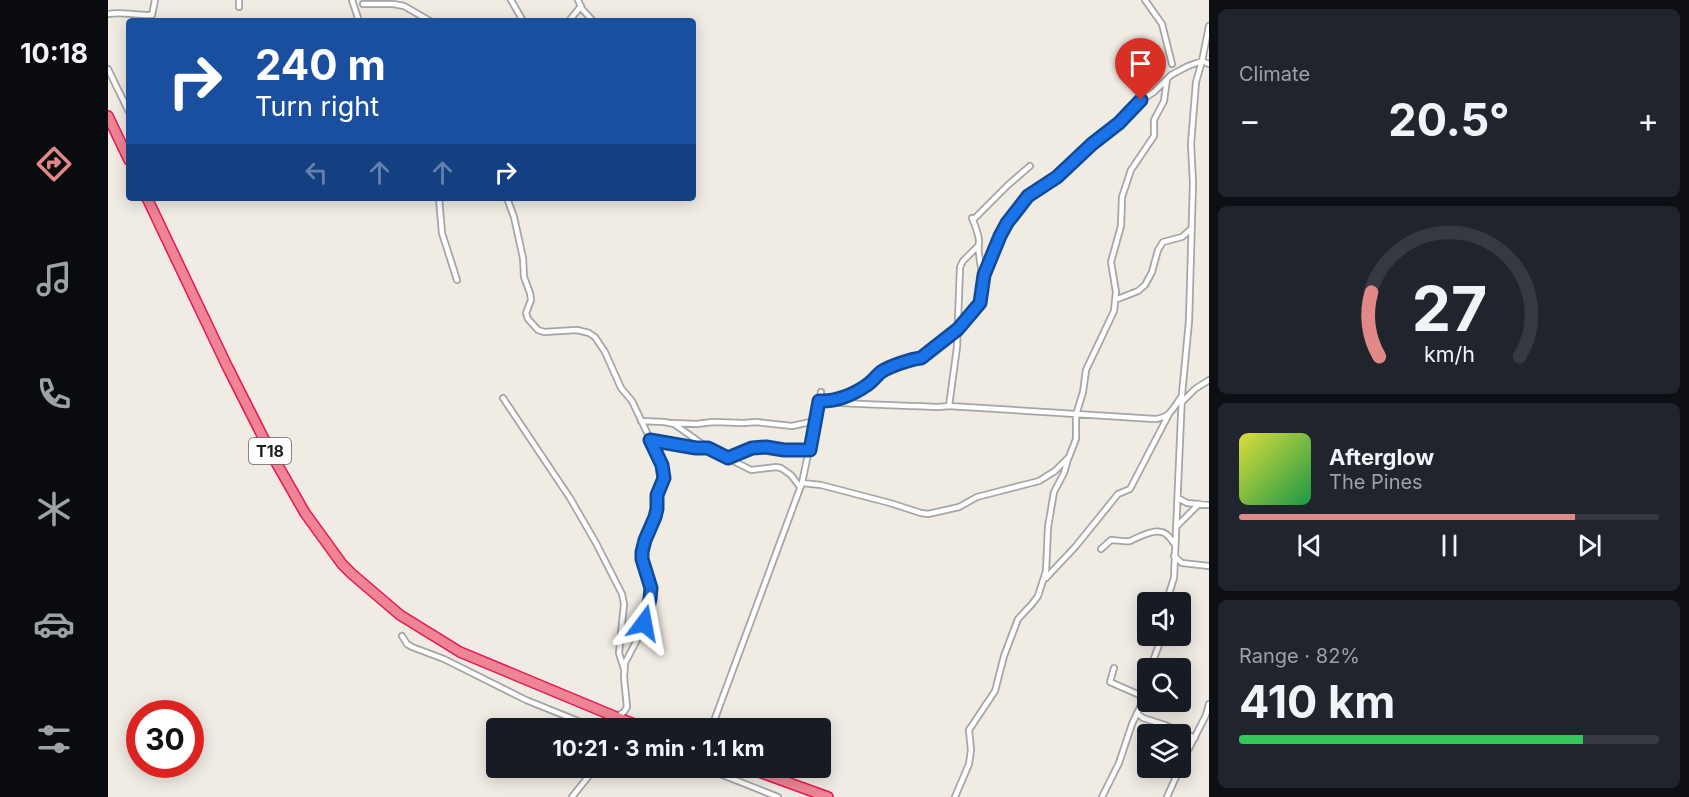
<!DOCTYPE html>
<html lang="en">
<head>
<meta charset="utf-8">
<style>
	:root { --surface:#171b24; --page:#20242c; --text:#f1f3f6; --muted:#9ea1a6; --line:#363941; --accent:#e18987 }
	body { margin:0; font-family:Inter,sans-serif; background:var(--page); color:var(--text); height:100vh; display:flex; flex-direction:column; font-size:22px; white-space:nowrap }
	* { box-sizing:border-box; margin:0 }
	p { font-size:20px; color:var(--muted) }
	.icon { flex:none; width:33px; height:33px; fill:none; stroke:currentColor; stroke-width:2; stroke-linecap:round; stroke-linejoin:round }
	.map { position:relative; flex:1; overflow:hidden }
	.sheet { display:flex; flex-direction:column; gap:9px; padding:9px; background:#0d0f14; width:480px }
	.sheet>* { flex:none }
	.top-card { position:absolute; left:18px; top:18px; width:570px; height:183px; border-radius:6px; box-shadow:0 3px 15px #0003; background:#1a4fa0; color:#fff; overflow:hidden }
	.tools { position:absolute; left:1029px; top:592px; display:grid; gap:12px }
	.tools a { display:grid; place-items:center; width:54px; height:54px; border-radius:6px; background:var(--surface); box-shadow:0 3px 15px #0003; font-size:30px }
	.speed { position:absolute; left:18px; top:700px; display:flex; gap:12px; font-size:30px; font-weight:700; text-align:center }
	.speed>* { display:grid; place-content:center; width:78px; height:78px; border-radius:50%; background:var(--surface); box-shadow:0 3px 15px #0003; line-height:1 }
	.speed .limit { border:9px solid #d22; background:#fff; color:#111 }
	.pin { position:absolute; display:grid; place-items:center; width:51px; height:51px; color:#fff; margin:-62px -26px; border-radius:50% 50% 50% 0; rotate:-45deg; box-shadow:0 0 6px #0007 }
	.pin .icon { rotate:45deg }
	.me { position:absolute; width:66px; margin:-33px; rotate:13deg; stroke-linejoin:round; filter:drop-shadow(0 0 4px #0008) }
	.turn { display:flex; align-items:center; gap:21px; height:126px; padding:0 30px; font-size:27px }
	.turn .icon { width:78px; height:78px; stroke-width:2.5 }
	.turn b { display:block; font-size:42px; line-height:51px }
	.lanes { display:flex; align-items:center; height:57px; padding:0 30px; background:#0003; justify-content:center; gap:30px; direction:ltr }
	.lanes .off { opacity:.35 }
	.big { font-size:45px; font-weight:700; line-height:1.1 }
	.sheet .card { flex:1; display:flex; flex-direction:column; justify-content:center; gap:9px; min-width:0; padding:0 21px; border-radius:9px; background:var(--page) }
	.sheet .dial { align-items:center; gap:0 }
	.dial svg { height:156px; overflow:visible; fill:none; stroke:var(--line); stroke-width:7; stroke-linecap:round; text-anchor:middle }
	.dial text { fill:var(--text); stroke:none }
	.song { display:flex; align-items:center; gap:18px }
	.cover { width:72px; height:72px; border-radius:9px; background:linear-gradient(135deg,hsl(60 70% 55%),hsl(140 70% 35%)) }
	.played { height:6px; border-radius:3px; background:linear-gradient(90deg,var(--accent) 80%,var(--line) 80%) }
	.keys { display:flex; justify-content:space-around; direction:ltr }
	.heat { display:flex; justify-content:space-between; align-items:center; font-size:33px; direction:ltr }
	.charge { height:9px; border-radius:4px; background:linear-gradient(90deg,#34c759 82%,var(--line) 0) }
	.trip { position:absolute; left:378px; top:718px; width:345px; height:60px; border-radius:6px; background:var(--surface); box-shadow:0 3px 15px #0003; font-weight:700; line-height:60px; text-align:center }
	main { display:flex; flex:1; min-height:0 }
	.menu { display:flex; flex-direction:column; width:108px; justify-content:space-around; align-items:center; background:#090b0e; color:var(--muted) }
	.menu .icon { width:42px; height:42px }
	.menu .active { color:var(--accent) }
	.menu b { font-size:27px; color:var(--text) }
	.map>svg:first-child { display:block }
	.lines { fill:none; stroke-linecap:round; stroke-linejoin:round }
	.street-casing { stroke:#a5a5a5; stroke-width:8 }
	.highway-casing { stroke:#ea1556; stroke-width:12 }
	.street { stroke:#fff; stroke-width:4.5 }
	.highway { stroke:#ee8494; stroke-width:9 }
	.route-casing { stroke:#114b97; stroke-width:15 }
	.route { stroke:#1a73e8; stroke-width:10 }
	.labels { text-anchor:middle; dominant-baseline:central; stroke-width:4.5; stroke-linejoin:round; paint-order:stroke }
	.shield { fill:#fff; stroke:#626262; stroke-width:1.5 }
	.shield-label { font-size:16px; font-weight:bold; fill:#1e1e1e }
</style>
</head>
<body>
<main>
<nav class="menu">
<b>10:18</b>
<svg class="icon active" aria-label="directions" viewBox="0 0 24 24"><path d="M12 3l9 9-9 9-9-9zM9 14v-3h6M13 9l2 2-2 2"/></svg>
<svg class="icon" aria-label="music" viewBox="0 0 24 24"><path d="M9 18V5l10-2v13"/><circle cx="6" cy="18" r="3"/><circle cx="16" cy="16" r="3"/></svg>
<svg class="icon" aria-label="phone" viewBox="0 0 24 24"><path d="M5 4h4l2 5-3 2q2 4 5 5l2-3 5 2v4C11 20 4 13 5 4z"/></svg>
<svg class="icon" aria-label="climate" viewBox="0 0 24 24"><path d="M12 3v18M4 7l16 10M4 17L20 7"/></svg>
<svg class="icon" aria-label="car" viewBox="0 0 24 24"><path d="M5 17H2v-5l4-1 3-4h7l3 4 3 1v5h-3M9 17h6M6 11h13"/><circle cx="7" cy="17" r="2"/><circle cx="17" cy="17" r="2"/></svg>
<svg class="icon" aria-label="filters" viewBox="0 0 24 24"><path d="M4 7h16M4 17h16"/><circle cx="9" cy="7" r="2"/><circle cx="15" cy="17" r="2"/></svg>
</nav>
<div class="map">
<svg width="1101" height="797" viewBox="0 0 1101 797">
	<rect width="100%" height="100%" fill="#f0ece4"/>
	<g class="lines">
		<defs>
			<path id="street" d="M131 0V7
				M244 0 251 21
				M403 0 415 21
				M470 0 474 9 485 21
				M1037 0 1054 24 1064 64
				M255 4H285L296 6 322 21
				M0 14C14 11 29 16 44 15L47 0
				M461 21 473 6
				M0 69 21 112
				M331 198 334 233 349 280
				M399 198 406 217 415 258 416 277 422 293 423 300 418 313 420 319 430 330 436 332 469 330 481 333 487 337 497 352 513 388 524 401 552 460 556 471V478L549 495V512L537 540 533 554 542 583V599L532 634 517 663 516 677 519 707 516 712 508 717 502 729
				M865 220 900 185 922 166
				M874 283 895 229 920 196 952 175 984 144 1011 123 1029 103 1046 92 1063 75 1080 66 1094 61 1101 64
				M1007 300 1030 291 1037 285 1044 272 1050 250 1055 242 1074 237 1083 229
				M395 398 462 498 488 543 514 594 516 604 511 653 516 669
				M711 401C750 405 790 405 830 407L841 406 1047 419C1062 418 1066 407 1073 397
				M722 402 751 390 764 382 774 372 806 359 814 358C830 344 871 317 874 295 876 281 873 268 871 254 870 249 871 245 871 240 870 232 867 225 864 218
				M1074 402 1087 389 1101 380
				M841 406 849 347 852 267 855 261 870 246
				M533 421 556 422 566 424 600 448 643 470 668 467 673 468 683 475 692 487
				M564 423 588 424 605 422 636 423 648 422 684 426 707 421
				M542 440 589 448H600
				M620 458 644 448 659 447 676 450H702
				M694 483 713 485 782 503 813 513 820 514 851 507 869 497 931 481 947 471 961 457 968 439V415L975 392 978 370 1006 311 1008 292 1003 262 1013 226 1014 197 1023 170 1046 136V120L1056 101 1059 79
				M1070 498 1079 503 1101 505
				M1069 526 1091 504
				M993 549 1003 540C1009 540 1016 542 1022 541 1031 537 1048 527 1058 534 1062 537 1065 542 1067 545
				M1066 556 1074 563 1101 566
				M938 578 968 546 1010 494 1022 489 1061 414
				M1058 603 1066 578 1074 394 1081 321 1085 183 1083 144 1088 82 1094 61 1101 26
				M294 636 299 644 304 647 336 659 418 700 490 729
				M1006 668 1002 682 1034 696
				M1042 669 1052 642 1053 636
				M1029 713 1035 718 1057 725 1087 738
				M603 729 694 483 713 392
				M1072 766 1098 715 1101 704
				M597 768 670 797
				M464 797 480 777 482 768
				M847 797 861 764 863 750 861 730 887 691 896 656 910 619 924 604 930 596 938 571 940 527 946 492 956 473 960 459
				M994 797 1011 763 1024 724 1033 705 1040 674
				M1059 797 1072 768"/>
			<path id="highway" d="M0 116 21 160
				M39 198 119 366 165 457 197 513 234 564 244 574 292 615 352 652 508 717 540 729
				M640 768 720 797"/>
		</defs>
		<!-- street casing -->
		<use href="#street" class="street-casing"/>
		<!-- highway casing -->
		<use href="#highway" class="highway-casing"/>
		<!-- street -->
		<use href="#street" class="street"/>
		<!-- highway -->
		<use href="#highway" class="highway"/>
	</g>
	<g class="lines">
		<defs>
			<path id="route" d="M536 623 542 599 543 588 534 559V552L537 540 547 517 549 509V495L556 478 554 465 542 440 588 448H600L620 458 644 448 658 447 676 450H702L711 401C727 402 745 395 759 385 764 382 768 376 773 372 782 366 803 359 813 358L850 329 872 303 876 275 892 236 899 223 920 196 949 177 984 144 1011 123 1033 100"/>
		</defs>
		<!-- route casing -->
		<use href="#route" class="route-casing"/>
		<!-- route -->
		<use href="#route" class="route"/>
	</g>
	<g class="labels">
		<!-- shield labels -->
		<rect class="shield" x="141" y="438" width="42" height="26" rx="4.5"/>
		<g class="shield-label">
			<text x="162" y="451">T18</text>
		</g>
	</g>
</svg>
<div class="tools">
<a><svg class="icon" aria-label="sound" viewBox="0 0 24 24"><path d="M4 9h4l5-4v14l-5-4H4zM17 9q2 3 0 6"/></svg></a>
<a><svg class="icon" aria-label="search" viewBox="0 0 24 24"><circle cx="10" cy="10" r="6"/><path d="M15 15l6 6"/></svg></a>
<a><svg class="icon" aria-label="layers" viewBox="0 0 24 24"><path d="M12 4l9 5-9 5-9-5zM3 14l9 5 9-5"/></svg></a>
</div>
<div class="speed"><div class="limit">30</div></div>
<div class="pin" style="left:1033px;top:100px;background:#d93025"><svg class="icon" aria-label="arrive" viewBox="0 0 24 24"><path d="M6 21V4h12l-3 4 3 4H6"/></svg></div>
<svg class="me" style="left:536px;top:623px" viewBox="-20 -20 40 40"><path d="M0-17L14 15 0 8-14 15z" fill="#1a73e8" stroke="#fff" stroke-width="4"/></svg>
<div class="trip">10:21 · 3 min · 1.1 km</div>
<div class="top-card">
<div class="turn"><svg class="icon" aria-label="right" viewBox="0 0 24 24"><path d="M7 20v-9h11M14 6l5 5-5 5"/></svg><div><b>240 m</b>Turn right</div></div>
<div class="lanes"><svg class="icon off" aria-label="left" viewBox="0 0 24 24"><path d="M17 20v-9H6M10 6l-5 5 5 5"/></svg><svg class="icon off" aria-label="ahead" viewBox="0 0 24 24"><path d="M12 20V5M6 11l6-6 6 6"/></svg><svg class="icon off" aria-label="ahead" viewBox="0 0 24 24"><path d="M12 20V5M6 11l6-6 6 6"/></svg><svg class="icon" aria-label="right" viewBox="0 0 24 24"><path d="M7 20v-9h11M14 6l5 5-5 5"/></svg></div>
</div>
</div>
<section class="sheet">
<div class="card"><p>Climate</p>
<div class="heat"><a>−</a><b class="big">20.5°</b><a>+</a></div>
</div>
<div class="card dial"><svg viewBox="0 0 100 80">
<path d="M14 69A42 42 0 1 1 86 69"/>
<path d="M14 69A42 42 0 0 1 10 36" stroke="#e18987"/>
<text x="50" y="56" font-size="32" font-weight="700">27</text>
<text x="50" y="72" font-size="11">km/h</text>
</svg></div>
<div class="card">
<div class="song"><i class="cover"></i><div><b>Afterglow</b><p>The Pines</p></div></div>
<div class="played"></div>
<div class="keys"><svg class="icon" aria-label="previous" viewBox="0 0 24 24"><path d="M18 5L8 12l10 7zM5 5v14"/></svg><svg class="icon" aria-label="pause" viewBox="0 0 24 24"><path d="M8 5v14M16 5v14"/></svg><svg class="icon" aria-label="next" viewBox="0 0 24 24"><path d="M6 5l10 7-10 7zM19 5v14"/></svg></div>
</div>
<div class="card"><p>Range · 82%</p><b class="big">410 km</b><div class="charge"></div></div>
</section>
</main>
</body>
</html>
